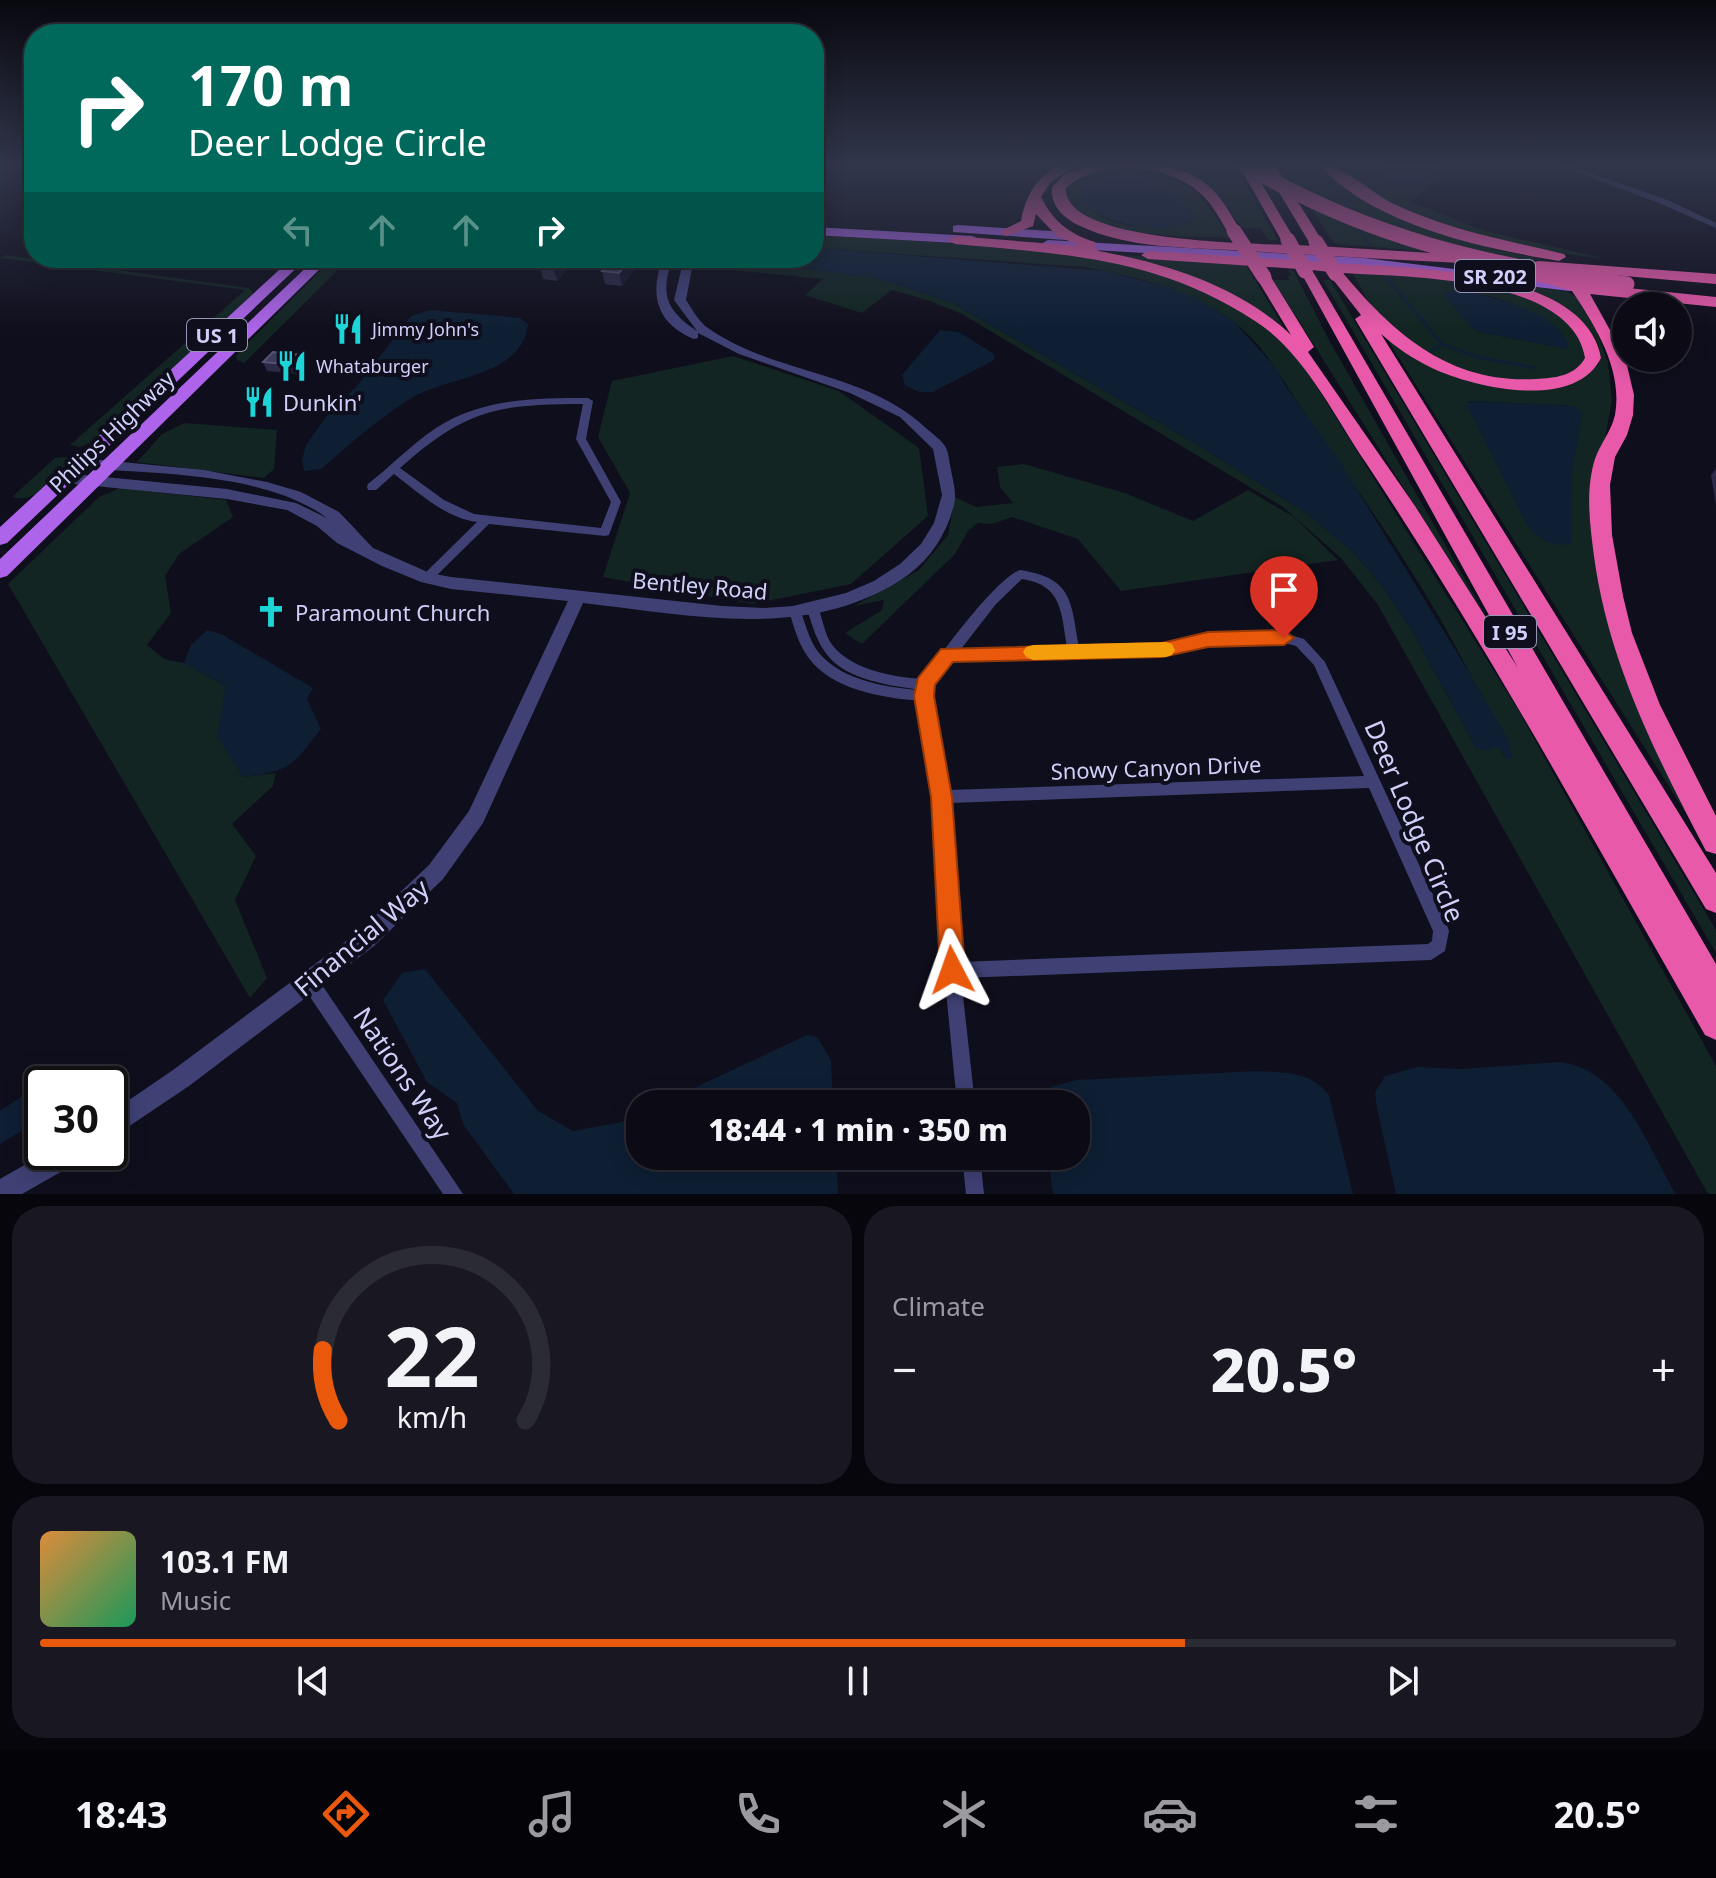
<!DOCTYPE html>
<html lang="en">
<head>
<meta charset="utf-8">
<style>
	:root { --surface:#0b0a15; --page:#191822; --text:#f1f3f6; --muted:#9a9aa0; --line:#2b2b34; --accent:#ea580c }
	body { margin:0; font-family:"Noto Sans",sans-serif; background:var(--page); color:var(--text); height:100vh; display:flex; flex-direction:column; font-size:30px; white-space:nowrap }
	* { box-sizing:border-box; margin:0 }
	p { font-size:26px; color:var(--muted) }
	.icon { flex:none; width:44px; height:44px; fill:none; stroke:currentColor; stroke-width:2; stroke-linecap:round; stroke-linejoin:round }
	.map { position:relative; height:1194px; overflow:hidden }
	.panel { display:flex; flex-direction:column; gap:12px; padding:12px; background:#06060c; flex:1 }
	.panel>* { flex:none }
	.hud { position:absolute; left:24px; top:24px; width:800px; height:244px; border-radius:32px; box-shadow:0 4px 20px #0003,0 0 0 2px var(--line); background:#00695c; color:#fff; overflow:hidden }
	.buttons { position:absolute; left:1612px; top:292px; display:grid; gap:16px }
	.buttons a { display:grid; place-items:center; width:80px; height:80px; border-radius:50%; background:var(--surface); box-shadow:0 4px 20px #0003,0 0 0 2px var(--line); font-size:40px }
	.speed { position:absolute; left:24px; top:1066px; display:flex; gap:16px; font-size:40px; font-weight:700; text-align:center }
	.speed>* { display:grid; place-content:center; width:104px; height:104px; border-radius:50%; background:var(--surface); box-shadow:0 4px 20px #0003,0 0 0 2px var(--line); line-height:1 }
	.speed .limit { border:4px solid #111; border-radius:12px; background:#fff; color:#111 }
	.pin { position:absolute; display:grid; place-items:center; width:68px; height:68px; color:#fff; margin:-82px -34px; border-radius:50% 50% 50% 0; rotate:-45deg; box-shadow:0 0 8px #0007 }
	.pin .icon { rotate:45deg }
	.me { position:absolute; width:88px; margin:-44px; rotate:356deg; stroke-linejoin:round; filter:drop-shadow(0 0 6px #0008) }
	.turn { display:flex; align-items:center; gap:28px; height:168px; padding:0 32px; font-size:36px }
	.turn .icon { width:104px; height:104px; stroke-width:2.5 }
	.turn b { display:block; font-size:56px; line-height:68px }
	.lanes { display:flex; align-items:center; height:76px; padding:0 32px; background:#0003; justify-content:center; gap:40px; direction:ltr }
	.lanes .off { opacity:.35 }
	.big { font-size:60px; font-weight:800; line-height:1.1 }
	.panel .card { flex:1; display:flex; flex-direction:column; justify-content:center; gap:12px; min-width:0; padding:0 28px; border-radius:32px; background:var(--page) }
	.panel .dial { align-items:center; gap:0 }
	.dial svg { height:208px; overflow:visible; fill:none; stroke:var(--line); stroke-width:7; stroke-linecap:round; text-anchor:middle }
	.dial text { fill:var(--text); stroke:none }
	.song { display:flex; align-items:center; gap:24px }
	.cover { width:96px; height:96px; border-radius:12px; background:linear-gradient(135deg,hsl(30 70% 55%),hsl(150 70% 35%)) }
	.played { height:8px; border-radius:4px; background:linear-gradient(90deg,var(--accent) 70%,var(--line) 70%) }
	.keys { display:flex; justify-content:space-around; direction:ltr }
	.heat { display:flex; justify-content:space-between; align-items:center; font-size:44px; direction:ltr }
	.panel .tiles { flex:1; display:grid; gap:12px; grid-template-columns:1fr 1fr }
	.card:last-child { grid-column:span 2 }
	.trip { position:absolute; left:626px; top:1090px; width:464px; height:80px; border-radius:32px; background:var(--surface); box-shadow:0 4px 20px #0003,0 0 0 2px var(--line); font-weight:800; line-height:80px; text-align:center }
	.tabs { display:flex; height:128px; justify-content:space-around; align-items:center; background:#040408; color:var(--muted) }
	.tabs .icon { width:56px; height:56px }
	.tabs .selected { color:var(--accent) }
	.tabs b { font-size:36px; color:var(--text) }
	.map>svg:first-child { display:block }
	.green { fill:#122522; fill-rule:evenodd }
	.water { fill:#0e1f34 }
	.lines { fill:none; stroke-linecap:round; stroke-linejoin:round }
	.stream { stroke:#0e1f34; stroke-width:3 }
	.minor { fill:#3f4175; fill-rule:evenodd }
	.tertiary { fill:#3f4175; fill-rule:evenodd }
	.primary { fill:#ad64ea; fill-rule:evenodd }
	.motorway { fill:#e959aa; fill-rule:evenodd }
	.motorway-bridge { stroke:#e959aa; stroke-width:15 }
	.wall { fill:#2c2947 }
	.shaded-wall { fill:#19162e }
	.building { fill:#3e3a5a; stroke:#555273; stroke-width:2 }
	.route { fill:#ea580c; stroke:#983908; stroke-width:2 }
	.slow { fill:#f59e0b }
	.labels { text-anchor:middle; dominant-baseline:central; stroke-width:8; stroke-linejoin:round; paint-order:stroke }
	.far-poi-label { font-size:18px; fill:#d0cff9; stroke:#0f0e1c; text-anchor:start }
	.shield { fill:#0f0e1c; stroke:#9695b7; stroke-width:2 }
	.shield-label { font-size:20px; font-weight:bold; fill:#d0cff9 }
	.poi-label { font-size:22px; fill:#d0cff9; stroke:#0f0e1c; text-anchor:start }
	.street-label { font-size:22px; fill:#d0cff9; stroke:#0f0e1c }
	.near-street-label { font-size:26px; fill:#d0cff9; stroke:#0f0e1c }
</style>
</head>
<body>
<div class="map">
<svg width="1716" height="1194" viewBox="0 0 1716 1194">
	<rect width="100%" height="100%" fill="#0f0e1c"/>
	<!-- green -->
	<path class="green" d="M1142 164H1235L1277 240H1269L1260 228H1242C1216 188 1191 169 1142 164Z
		M1281 164H1312L1349 192 1431 229 1497 250 1551 261 1335 244Z
		M1331 164H1354L1362 171 1366 164H1383L1381 168 1410 188 1445 164H1458L1411 202 1484 231 1607 259C1512 249 1406 226 1331 164Z
		M1133 169C1195 185 1193 183 1230 238 1185 235 1084 241 1066 192 1077 169 1111 168 1133 169ZM1112 174C1163 177 1165 180 1189 223 1159 232 1100 230 1082 199L1084 185 1095 178Z
		M814 234 1062 251 1168 273 1258 319 1300 360 1517 708 1716 1066V1194H1708L1378 605 1341 558 1283 507 962 314 927 300 892 290 862 313 805 295 823 279 691 266 695 258H720L876 278 951 302 1193 442 1305 512 1353 552 1381 585 1414 634 1476 748 1498 746 1506 758C1494 730 1484 701 1470 674 1425 585 1366 502 1310 421 1286 387 1267 346 1232 321 1189 289 1137 277 1085 267L814 248Z
		M1108 254 1245 264 1293 342 1247 305Z
		M6 255 249 288 254 294 95 441 80 447 70 445 245 290 0 258Z
		M110 258H227L213 269Z
		M333 258H350L244 363 237 360 236 356 240 351Z
		M1288 269 1293 270 1329 340 1500 641 1273 280H1289L1288 276 1291 275Z
		M1351 271 1478 283 1534 300 1573 323 1589 351 1582 368C1515 400 1437 369 1384 322 1371 310 1361 286 1351 271ZM1485 295C1521 304 1548 318 1569 349L1475 331Z
		M1443 274 1566 291 1576 297 1596 329 1608 362 1612 400 1596 487 1657 741 1716 861 1382 331 1411 353 1509 386 1586 374 1599 364C1611 304 1483 282 1443 274ZM1473 401 1573 406 1582 419 1579 422 1572 470 1468 402Z
		M1323 280H1330L1716 930V953Z
		M733 356 839 391 919 448 928 516 851 584 752 604 603 577 630 493 598 437 612 381Z
		M184 423 277 430 274 469 264 478 137 462 162 434Z
		M66 457 72 461C55 478 38 504 12 497L55 458Z
		M1024 464 1125 493 1193 521 1248 490 1294 517 1338 560 1121 591 1078 539 1012 517 992 524 978 523 968 531 955 554 862 644 845 633 882 610 884 600 854 606 919 570 948 535 955 497 976 507 1013 503 1000 487 997 467Z
		M120 488 226 500 233 517 179 554 165 576 171 613 147 645 164 659 184 663 226 686 243 777 276 773 273 786 232 824 256 856 235 900 267 978 250 998 8 584 99 497Z"/>
	<!-- water -->
	<path class="water" d="M1383 164H1445C1418 182 1416 195 1385 177Z
		M1128 174C1160 178 1175 192 1195 215V219C1170 239 1105 224 1083 203L1081 189C1094 175 1110 174 1128 174Z
		M814 248 1105 271 1171 288 1201 301 1234 322 1278 370 1285 385 1339 460 1470 674 1508 739 1513 759 1506 758 1498 746 1487 751 1476 748 1414 634 1381 585 1353 552 1305 512 1193 442 951 302 876 278 720 258H814Z
		M1458 290C1489 296 1563 311 1569 349L1475 331 1442 293Z
		M430 310 520 318 528 324C522 378 448 375 410 399 378 419 349 445 321 469L304 471 302 460 306 445 328 414 357 386 411 316Z
		M940 330 959 332 991 352 995 356 994 360 933 392H919L905 385 902 375Z
		M1473 401 1573 406 1583 412 1572 470 1571 544C1553 547 1540 539 1528 527L1466 405Z
		M207 630 221 634 313 688 307 699 321 729C292 766 291 771 243 777L217 736 226 686 184 663 191 645Z
		M425 969 538 1111 573 1131 622 1122 640 1113V1156H836L838 1194H514L463 1124 457 1103 427 1082 383 1000 402 973Z
		M807 1035 817 1037 831 1060 833 1104H660Z
		M1560 1062C1623 1070 1647 1146 1676 1194H1396L1377 1108 1375 1093 1385 1076 1417 1067 1460 1069Z
		M59 1071 65 1084H42V1119L0 1144V1111Z
		M1257 1071C1285 1073 1311 1071 1329 1095L1353 1194H1053L1048 1156H1076V1104H1042L1044 1093 1051 1087 1076 1080Z"/>
	<g class="lines">
		<!-- stream -->
		<path class="stream" d="M1312 177 1340 192 1350 211
			M1357 226 1368 244
			M1387 278 1442 344 1477 357 1536 368
			M1432 350 1442 344"/>
		<!-- minor -->
		<path class="minor" d="M1557 164H1565L1670 201 1716 223V228L1664 205 1558 165Z
			M588 398 593 401 586 439 621 502 609 535 605 536 489 524 431 581H423L421 578 423 575 477 522C445 518 418 492 394 474L376 490H368L367 487 368 484C391 466 412 444 436 428 482 398 535 398 588 398ZM583 404 576 439 611 502 601 528 474 514 444 500 400 468C465 410 497 404 583 404Z
			M1020 570C1073 578 1071 602 1079 647L1162 645 1208 635 1284 633 1304 639 1325 662 1447 925 1449 931 1445 951 1431 960 961 978 975 1104H957L944 970 935 797 921 701C884 698 831 690 808 657 798 643 794 627 789 611L791 608H799C805 621 808 637 816 649 838 680 884 687 919 690 911 688 899 687 889 685 836 673 821 660 807 608L809 605H817C823 618 824 635 833 646 853 670 893 677 922 679 941 655 995 579 1020 570ZM1022 579C1063 585 1061 613 1067 647L961 649 996 604ZM1284 643 1296 646 1314 665 1364 776 948 790 932 685 953 659 1162 655 1208 645ZM1369 788 1433 931 1432 941 1428 944 960 962 950 803Z
			M310 974 316 976 463 1194H443L304 988 302 982 304 976Z
			M962 1156H980L984 1194H966Z"/>
		<!-- tertiary -->
		<path class="tertiary" d="M663 258H673C660 293 665 310 697 331L674 300 684 258H694L686 300C692 309 699 322 708 328 775 375 867 371 927 429 933 434 941 440 945 446 949 452 949 462 951 470 953 482 957 493 954 505 947 533 931 558 908 575 811 643 692 615 583 603L483 823 443 879 374 946 189 1086 110 1139V1113L173 1070 358 932 429 865 469 811 568 601 451 589 421 582 382 566 337 543 317 526 287 510 227 499 64 483 57 478 64 473 227 489 296 503 327 518C265 472 155 474 81 468L74 463 81 458 204 470 267 482 301 492 339 512 373 548 430 573 451 577 722 606 765 608 793 606 846 593 874 581 900 564 921 544 934 523 942 495 933 449 900 417 850 393 739 354 698 333V338L694 339C656 324 649 293 663 258Z
			M47 1152H83L80 1161 22 1194H0V1179Z"/>
		<!-- primary -->
		<path class="primary" d="M958 225 1066 232 1073 236 1066 240 953 232V226Z
			M814 227 973 236 980 240 973 244 814 235Z
			M1048 240 1364 258 1570 283 1577 287 1570 291 1364 266 1043 247 1041 244Z
			M292 258H307L7 543 0 545V527Z
			M316 258H331L7 576 0 578V559Z"/>
		<!-- motorway -->
		<path class="motorway" d="M1062 164H1077L1050 183 1041 197C1053 221 1069 234 1095 242V248L1099 251C1168 264 1239 286 1291 335L1256 277 1264 272 1269 274 1314 347 1308 352 1415 506 1518 668 1299 269 1148 259 1141 255 1148 251C1209 255 1270 258 1331 263 1402 268 1585 266 1601 358 1575 411 1474 388 1432 368 1413 359 1397 348 1381 334L1716 873V913L1706 909 1355 319 1361 315 1331 277 1330 272 1312 270 1716 964V1040L1705 1035C1595 843 1489 648 1366 463 1334 416 1304 352 1255 321 1159 258 1066 254 955 244L948 240 955 236 1080 246 1057 236 1036 214 1033 226 1006 236 999 232 1021 221C1026 194 1037 176 1062 164ZM1343 273C1406 277 1572 276 1585 358 1575 376 1555 378 1536 379 1450 384 1394 334 1343 273Z
			M1097 164C1135 164 1182 160 1212 189 1224 201 1232 217 1241 231L1234 235 1229 234C1220 220 1213 204 1200 193 1167 163 1098 158 1066 188 1063 246 1272 243 1314 246L1309 242 1262 164H1274L1323 242 1317 246 1481 256 1488 260 1481 264C1403 260 1325 256 1247 251 1192 247 1129 250 1078 225 1063 217 1050 205 1052 187L1066 173Z
			M1238 164H1250L1295 240 1293 243H1283Z
			M1318 164C1339 162 1371 192 1392 203 1448 230 1505 240 1564 254L1566 257 1559 261C1481 248 1373 225 1318 164Z
			M1539 261 1716 274V284L1534 268V262Z
			M1488 266 1546 274 1579 283 1716 297V307L1590 294 1625 357 1634 395 1633 415 1627 435 1615 457 1610 485 1612 535 1623 596 1632 633 1660 705 1716 816V854L1706 851C1657 757 1608 662 1594 556 1590 525 1585 490 1595 459 1600 444 1611 432 1615 415 1623 370 1596 327 1572 291L1545 283 1483 274 1480 271Z"/>
		<!-- motorway-bridge -->
		<path class="motorway-bridge" d="M1243 164C1365 237 1488 266 1627 284
			M1234 231 1264 277
			M1288 240 1305 271
			M1316 242 1336 274"/>
	</g>
	<!-- wall -->
	<path class="wall" d="M353 258H385L372 270 358 269Z
		M570 265 557 281 543 279 540 267Z
		M637 266 622 286 605 284 602 271Z
		M263 362 308 363 299 374 267 371Z
		M1716 469V505L1711 475Z"/>
	<!-- shaded-wall -->
	<path class="shaded-wall" d="M367 258H385L372 270Z
		M562 258H568L570 265 557 281 553 268Z
		M631 258H635L637 266 622 286 619 273Z
		M304 355 308 363 299 374 294 365Z"/>
	<!-- building -->
	<path class="building" d="M548 258H562L553 268 540 267Z
		M613 258H631L619 273 602 271Z
		M273 352 304 355 294 365 263 362Z"/>
	<!-- sky -->
	<linearGradient id="sky" x2="0" y2="1"><stop stop-color="#08080f"/><stop offset="0.5" stop-color="#31364b"/><stop offset="1" stop-color="#31364b" stop-opacity="0"/></linearGradient>
	<rect width="1716" height="331" fill="url(#sky)"/>
	<!-- route -->
	<path class="route" d="M1284 630 1294 638 1284 645 1208 647 1162 657 953 662 935 685 934 696 952 797 965 970 961 979 952 983 944 979 940 970 931 797 914 696 918 678 941 649 1162 643 1208 632Z"/>
	<!-- slow -->
	<path class="slow" d="M1166 642 1172 644 1175 650 1172 655 1166 657 1033 660 1026 657 1023 652 1026 647 1033 645Z"/>
	<!-- icons -->
	<defs>
		<symbol id="restaurant-bare" viewBox="-9 -9 18 18"><path d="M-5-6h1v4h1v-4h1v4h1v-4h1v5L-1.5 .5V6h-2V.5L-5-1ZM5-6V6H3V1.5H1.5Q1.5-4 5-6Z" fill="#1dd4d7" stroke="#0f0e1c" stroke-width="2.5" paint-order="stroke"/></symbol>
		<symbol id="church-bare" viewBox="-9 -9 18 18"><path d="M-1.2-6h2.4v3.5h3.3v2.4h-3.3V6h-2.4V-.1h-3.3v-2.4h3.3Z" fill="#1dd4d7" stroke="#0f0e1c" stroke-width="2.5" paint-order="stroke"/></symbol>
	</defs>
	<g fill-rule="evenodd">
		<use href="#restaurant-bare" x="326" y="307" width="44" height="44"/>
		<use href="#restaurant-bare" x="270" y="344" width="44" height="44"/>
		<use href="#restaurant-bare" x="237" y="380" width="44" height="44"/>
		<use href="#church-bare" x="249" y="590" width="44" height="44"/>
	</g>
	<g class="labels">
		<!-- far-poi labels -->
		<g class="far-poi-label">
			<text x="372" y="329">Jimmy John's</text>
			<text x="316" y="366">Whataburger</text>
		</g>
		<!-- shield labels -->
		<g class="shield">
			<rect x="1455" y="260" width="80" height="32" rx="6"/>
			<rect x="187" y="319" width="60" height="32" rx="6"/>
			<rect x="1484" y="616" width="52" height="32" rx="6"/>
		</g>
		<g class="shield-label">
			<text x="1495" y="276">SR 202</text>
			<text x="217" y="335">US 1</text>
			<text x="1510" y="632">I 95</text>
		</g>
		<!-- poi labels -->
		<g class="poi-label">
			<text x="283" y="402">Dunkin'</text>
			<text x="295" y="612">Paramount Church</text>
		</g>
		<!-- street labels -->
		<g class="street-label">
			<text transform="translate(111 431) rotate(-44)">Philips Highway</text>
			<text transform="translate(700 585) rotate(5)">Bentley Road</text>
			<text transform="translate(1156 767) rotate(-2)">Snowy Canyon Drive</text>
		</g>
		<!-- near-street labels -->
		<g class="near-street-label">
			<text transform="translate(1415 821) rotate(67)">Deer Lodge Circle</text>
			<text transform="translate(361 937) rotate(-40)">Financial Way</text>
			<text transform="translate(403 1073) rotate(56)">Nations Way</text>
		</g>
	</g>
</svg>
<div class="buttons">
<a><svg class="icon" aria-label="sound" viewBox="0 0 24 24"><path d="M4 9h4l5-4v14l-5-4H4zM17 9q2 3 0 6"/></svg></a>
</div>
<div class="speed"><div class="limit">30</div></div>
<div class="pin" style="left:1284px;top:638px;background:#d93025"><svg class="icon" aria-label="arrive" viewBox="0 0 24 24"><path d="M6 21V4h12l-3 4 3 4H6"/></svg></div>
<svg class="me" style="left:952px;top:970px" viewBox="-20 -20 40 40"><path d="M0-17L14 15 0 8-14 15z" fill="#ea580c" stroke="#fff" stroke-width="4"/></svg>
<div class="trip">18:44 · 1 min · 350 m</div>
<div class="hud">
<div class="turn"><svg class="icon" aria-label="right" viewBox="0 0 24 24"><path d="M7 20v-9h11M14 6l5 5-5 5"/></svg><div><b>170 m</b>Deer Lodge Circle</div></div>
<div class="lanes"><svg class="icon off" aria-label="left" viewBox="0 0 24 24"><path d="M17 20v-9H6M10 6l-5 5 5 5"/></svg><svg class="icon off" aria-label="ahead" viewBox="0 0 24 24"><path d="M12 20V5M6 11l6-6 6 6"/></svg><svg class="icon off" aria-label="ahead" viewBox="0 0 24 24"><path d="M12 20V5M6 11l6-6 6 6"/></svg><svg class="icon" aria-label="right" viewBox="0 0 24 24"><path d="M7 20v-9h11M14 6l5 5-5 5"/></svg></div>
</div>
</div>
<section class="panel">
<div class="tiles">
<div class="card dial"><svg viewBox="0 0 100 80">
<path d="M14 69A42 42 0 1 1 86 69"/>
<path d="M14 69A42 42 0 0 1 8 42" stroke="#ea580c"/>
<text x="50" y="56" font-size="32" font-weight="700">22</text>
<text x="50" y="72" font-size="11">km/h</text>
</svg></div>
<div class="card"><p>Climate</p>
<div class="heat"><a>−</a><b class="big">20.5°</b><a>+</a></div>
</div>
<div class="card">
<div class="song"><i class="cover"></i><div><b>103.1 FM</b><p>Music</p></div></div>
<div class="played"></div>
<div class="keys"><svg class="icon" aria-label="previous" viewBox="0 0 24 24"><path d="M18 5L8 12l10 7zM5 5v14"/></svg><svg class="icon" aria-label="pause" viewBox="0 0 24 24"><path d="M8 5v14M16 5v14"/></svg><svg class="icon" aria-label="next" viewBox="0 0 24 24"><path d="M6 5l10 7-10 7zM19 5v14"/></svg></div>
</div>
</div>
</section>
<nav class="tabs">
<b>18:43</b>
<svg class="icon selected" aria-label="directions" viewBox="0 0 24 24"><path d="M12 3l9 9-9 9-9-9zM9 14v-3h6M13 9l2 2-2 2"/></svg>
<svg class="icon" aria-label="music" viewBox="0 0 24 24"><path d="M9 18V5l10-2v13"/><circle cx="6" cy="18" r="3"/><circle cx="16" cy="16" r="3"/></svg>
<svg class="icon" aria-label="phone" viewBox="0 0 24 24"><path d="M5 4h4l2 5-3 2q2 4 5 5l2-3 5 2v4C11 20 4 13 5 4z"/></svg>
<svg class="icon" aria-label="climate" viewBox="0 0 24 24"><path d="M12 3v18M4 7l16 10M4 17L20 7"/></svg>
<svg class="icon" aria-label="car" viewBox="0 0 24 24"><path d="M5 17H2v-5l4-1 3-4h7l3 4 3 1v5h-3M9 17h6M6 11h13"/><circle cx="7" cy="17" r="2"/><circle cx="17" cy="17" r="2"/></svg>
<svg class="icon" aria-label="filters" viewBox="0 0 24 24"><path d="M4 7h16M4 17h16"/><circle cx="9" cy="7" r="2"/><circle cx="15" cy="17" r="2"/></svg>
<b>20.5°</b>
</nav>
</body>
</html>
